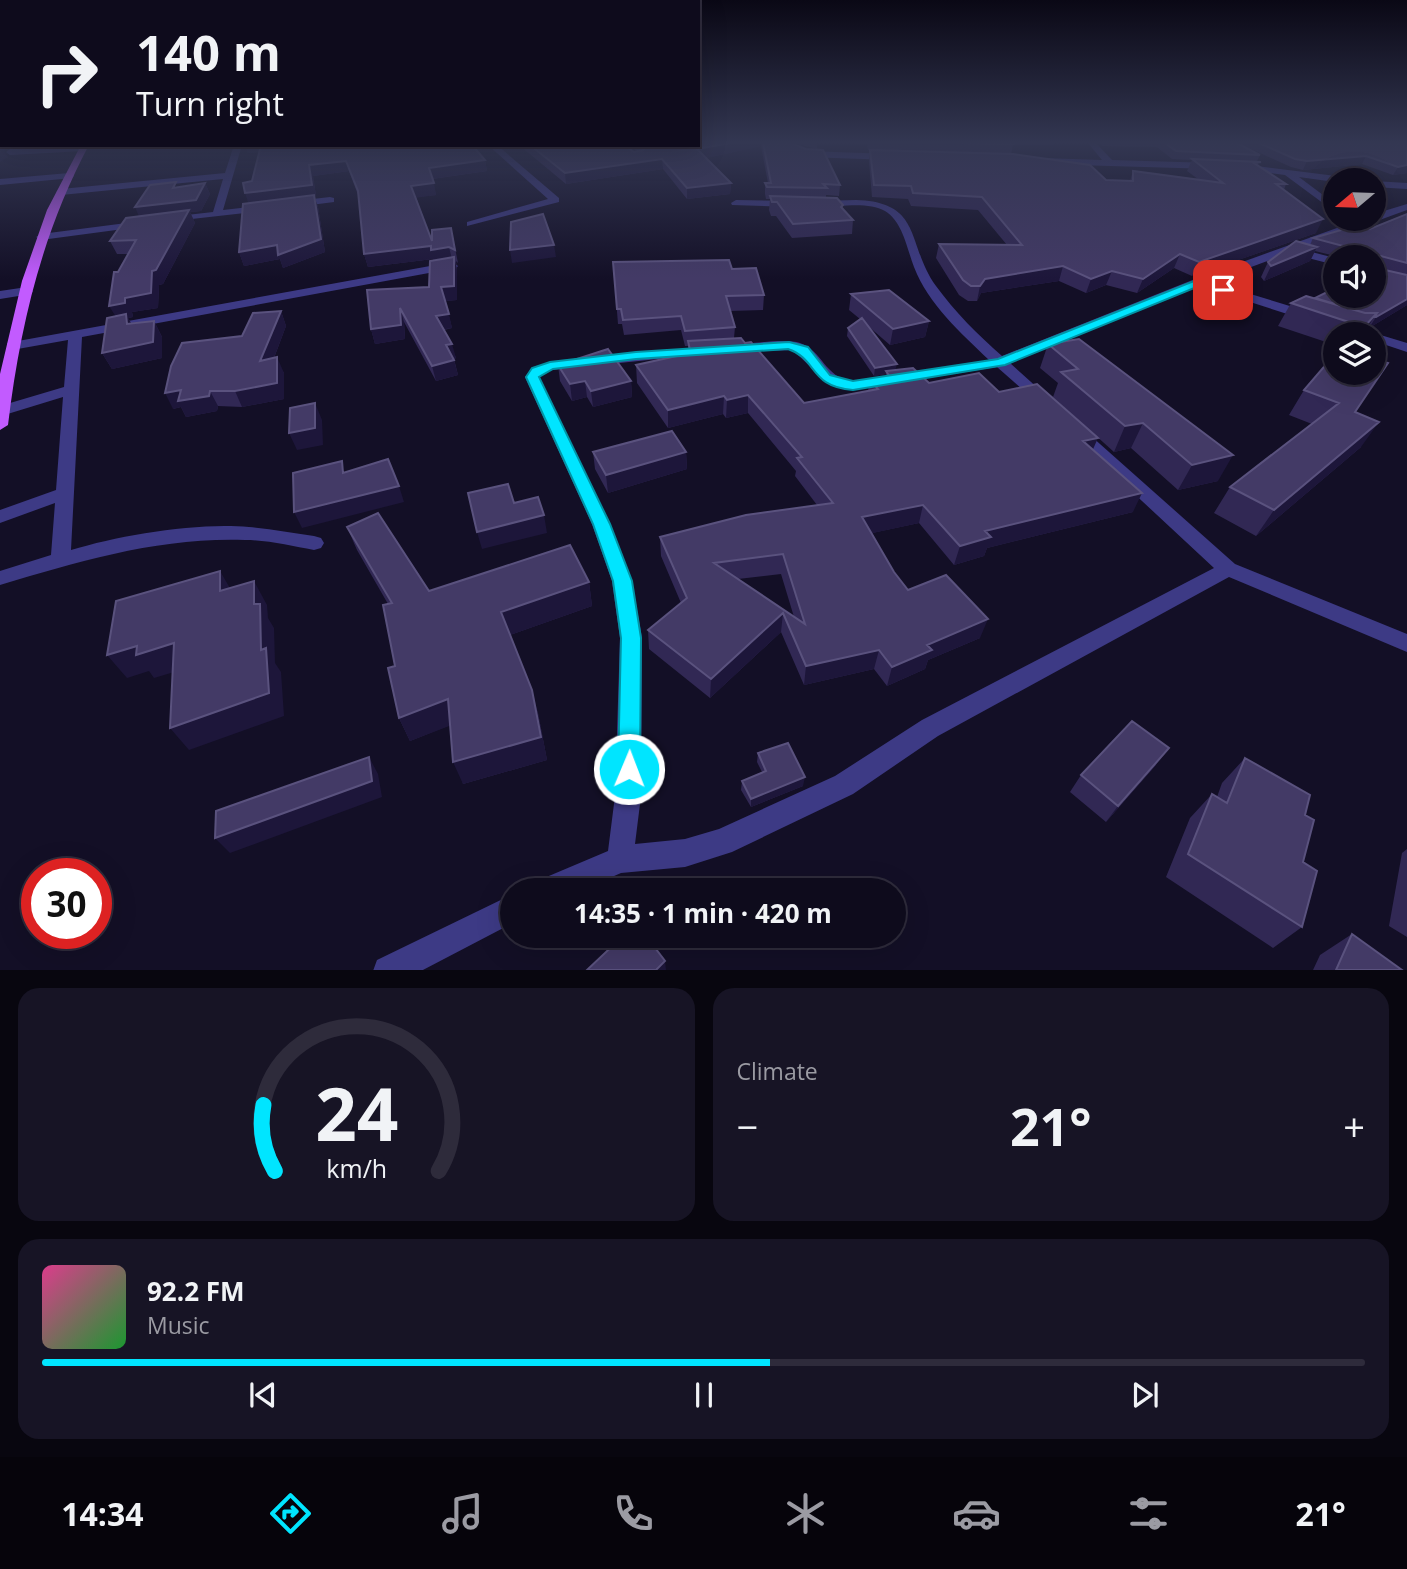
<!DOCTYPE html>
<html lang="en">
<head>
<meta charset="utf-8">
<style>
	:root { --surface:#0e0b1c; --page:#171425; --text:#f1f3f6; --muted:#9b9ba3; --line:#2e2b3b; --accent:#00e5ff }
	body { margin:0; font-family:"Open Sans",sans-serif; background:var(--page); color:var(--text); height:100vh; display:flex; flex-direction:column; font-size:26px; white-space:nowrap }
	* { box-sizing:border-box; margin:0 }
	p { font-size:23px; color:var(--muted) }
	.icon { flex:none; width:38px; height:38px; fill:none; stroke:currentColor; stroke-width:2; stroke-linecap:round; stroke-linejoin:round }
	.map { position:relative; height:970px; overflow:hidden }
	.side { display:flex; flex-direction:column; gap:18px; padding:18px; background:#08060f; flex:1 }
	.side>* { flex:none }
	.guide { position:absolute; left:0px; top:0px; width:700px; height:147px; box-shadow:0 7px 28px #0002,0 0 0 2px var(--line); background:#0e0b1c; color:var(--text); overflow:hidden }
	.needle { width:46px; rotate:251deg }
	.buttons { position:absolute; left:1323px; top:168px; display:grid; gap:14px }
	.buttons a { display:grid; place-items:center; width:63px; height:63px; border-radius:50%; background:var(--surface); box-shadow:0 7px 28px #0002,0 0 0 2px var(--line); font-size:35px }
	.speed { position:absolute; left:21px; top:858px; display:flex; gap:14px; font-size:35px; font-weight:700; text-align:center }
	.speed>* { display:grid; place-content:center; width:91px; height:91px; border-radius:50%; background:var(--surface); box-shadow:0 7px 28px #0002,0 0 0 2px var(--line); line-height:1 }
	.speed .limit { border:10px solid #d22; background:#fff; color:#111 }
	.pin { position:absolute; display:grid; place-items:center; width:60px; height:60px; color:#fff; margin:-30px; border-radius:14px; box-shadow:0 4px 10px #0006 }
	.me { position:absolute; width:77px; margin:-38px; rotate:1deg; stroke-linejoin:round; filter:drop-shadow(0 0 5px #0008) }
	.turn { display:flex; align-items:center; gap:24px; height:147px; padding:0 21px; font-size:32px }
	.turn .icon { width:91px; height:91px; stroke-width:2.5 }
	.turn b { display:block; font-size:49px; line-height:60px }
	.big { font-size:52px; font-weight:700; line-height:1.1 }
	.side .widget { flex:1; display:flex; flex-direction:column; justify-content:center; gap:10px; min-width:0; padding:0 24px; border-radius:21px; background:var(--page) }
	.side .dial { align-items:center; gap:0 }
	.dial svg { height:182px; overflow:visible; fill:none; stroke:var(--line); stroke-width:7; stroke-linecap:round; text-anchor:middle }
	.dial text { fill:var(--text); stroke:none }
	.song { display:flex; align-items:center; gap:21px }
	.cover { width:84px; height:84px; border-radius:10px; background:linear-gradient(135deg,hsl(330 70% 55%),hsl(130 70% 35%)) }
	.played { height:7px; border-radius:4px; background:linear-gradient(90deg,var(--accent) 55%,var(--line) 55%) }
	.keys { display:flex; justify-content:space-around; direction:ltr }
	.heat { display:flex; justify-content:space-between; align-items:center; font-size:38px; direction:ltr }
	.side .tiles { flex:1; display:grid; gap:18px; grid-template-columns:1fr 1fr }
	.widget:last-child { grid-column:span 2 }
	.trip { position:absolute; left:500px; top:878px; width:406px; height:70px; border-radius:35px; background:var(--surface); box-shadow:0 7px 28px #0002,0 0 0 2px var(--line); font-weight:700; line-height:70px; text-align:center }
	.tab-bar { display:flex; height:112px; justify-content:space-around; align-items:center; background:#06040b; color:var(--muted) }
	.tab-bar .icon { width:49px; height:49px }
	.tab-bar .on { color:var(--accent) }
	.tab-bar b { font-size:32px; color:var(--text) }
	.map>svg:first-child { display:block }
	.lines { fill:none; stroke-linecap:round; stroke-linejoin:round }
	.minor { fill:#3d3a85; fill-rule:evenodd }
	.major { fill:#c25bff; fill-rule:evenodd }
	.wall { fill:#312854; fill-rule:evenodd }
	.shaded-wall { fill:#1d163a }
	.building { fill:#433a66; stroke:#5a527e; stroke-width:2; fill-rule:evenodd }
	.route { fill:#00e5ff; stroke:#0095a6; stroke-width:2 }
</style>
</head>
<body>
<div class="map">
<svg width="1407" height="971" viewBox="0 0 1407 971">
	<rect width="100%" height="100%" fill="#130f26"/>
	<g class="lines">
		<!-- minor -->
		<path class="minor" d="M774 143H785L807 151 891 154 895 157 891 160 806 157Z
			M1088 143H1096L1112 160 1213 163 1218 166 1213 169 1042 164 1038 161 1042 158 1102 160Z
			M234 145H242L223 210 267 205 271 206V210L165 222V218L169 217 213 212 223 179 61 195 56 192 61 189 225 173Z
			M488 145H497L559 198V202L467 226V222L548 199Z
			M86 146 83 151 10 155 6 152 10 149Z
			M1241 164 1344 177 1349 180 1335 182 1299 177 1335 204V212L1285 175 1238 169 1236 167Z
			M69 173 74 176 72 178 0 185V179Z
			M1374 181 1407 183V189L1374 187Z
			M330 197 334 198V202L295 207 290 204 295 201Z
			M736 200 792 201 797 204 792 207 732 205 731 203Z
			M856 200C924 202 906 245 936 286 955 312 978 335 1002 356L1195 279 1362 219H1374V214L1407 204V210L1300 249 1335 258V265L1289 253 1211 282 1316 314V320H1306L1200 286 1010 363 1050 399 1053 402 1045 407 1040 405 997 367 853 390 827 383 793 350 727 352 725 349 732 345C749 344 785 338 800 343 823 351 824 377 853 382L989 360C961 333 928 304 914 267 907 249 903 222 885 211 868 201 839 207 820 207L815 204 820 201Z
			M142 221 147 224 146 226 41 240 36 237 41 234Z
			M452 262 458 266 456 268 82 337 71 550C120 535 198 522 249 527 271 529 292 533 314 536L321 538 324 543 321 548 314 550C292 546 268 540 245 540 160 537 80 561 0 585V571L51 555 55 503 0 523V510L56 490 63 397 1 416 0 406 64 387 68 340 12 350 7 349V343Z
			M1374 269 1407 278V286L1374 277Z
			M27 287 33 291 31 294 0 299V291Z
			M1374 333 1407 343V352L1374 341V334H1369Z
			M701 347 706 348V354L552 370 539 377 610 524 632 581 642 638 641 796 635 844 685 839 719 829 835 776 922 720 1214 568 1070 434 1068 431 1070 428H1082L1235 564 1407 634V652L1229 577 938 736 853 794 732 852 685 867 621 873 580 891H533L537 881 608 851 615 796 620 638 612 581 592 524 525 377 532 368 550 362Z
			M513 894V923L421 971H373L377 960Z"/>
		<!-- major -->
		<path class="major" d="M81 145H89C42 233 20 326 8 425L0 430V374L22 281 47 210Z"/>
	</g>
	<!-- wall -->
	<path class="wall" d="M698 143H791L840 185 839 196 826 195V198L843 205V208L853 220 852 234 792 238 776 216H771L769 210 770 199H766L765 194V183H768L761 146 706 158 731 183 730 194 687 199 663 169 566 184 519 145H624L634 152 637 151 629 145H698Z
		M794 143H817V149Z
		M854 143H1055L1054 145H1013L1011 154 1106 180 1130 181 1133 171 1198 179 1187 171 1192 160 1172 159 1157 147 1102 146 1099 143H1237L1260 155 1257 161 1259 166 1286 184 1284 190 1316 233 1192 276 1174 268 1137 293 1106 285 1086 293 1059 281 981 293 977 301H968L959 295 936 258 939 244 1007 245 978 210 911 206 908 199 872 197 869 161 870 150H868L867 144Z
		M1238 143H1407V173L1393 175 1362 164 1303 170 1291 167Z
		M246 145H472L485 160 487 171 432 179 436 195 416 197 432 241 451 228 458 263 456 261 457 270V300L445 301 452 328 444 330 456 358 454 359 458 375 436 381 404 322 405 339 375 344 371 329 429 287 434 261 433 259 368 267 364 254 358 195 349 171 313 176 316 196H314L318 207 325 252 283 268 280 259 244 266 239 252 259 152 248 153Z
		M205 183 210 194 201 211 190 212 195 223 163 284 159 285 158 308 132 312 133 317 128 318 131 323 154 321 162 337V358L112 369 102 353 115 316 118 272 128 254H117L110 241 139 216 178 187Z
		M1407 214V305L1369 328H1367L1363 334H1335V345L1278 326 1291 303 1335 296 1394 272 1374 267V257H1339L1315 251 1310 261 1264 281 1261 277 1268 262 1310 245 1313 238 1370 229Z
		M613 262 732 269 764 295 763 310 730 311 735 327 734 338 745 343 804 403 868 391 870 380 885 378 886 374 874 376 847 336 848 328 860 319 849 310 851 294 929 321 925 337 890 345 868 326 896 370 929 383 999 392 1093 449 1133 512 987 548 984 556 954 565 919 523 872 533 894 572 908 590 980 638 928 660 925 669 887 686 874 669 804 685 781 632 710 698 649 649 648 630 681 603 661 556 660 537 817 505 795 476 796 471 748 413 726 418 723 414 668 428 637 383 636 365 679 355V352L688 350V346H685L681 330 624 335 622 324H618ZM781 574 794 617 738 579Z
		M281 311 286 326 274 358 284 373V399L242 407 218 406 217 411 186 417 181 407 173 409 242 336Z
		M1048 344 1218 481 1178 490 1131 448 1114 452 1053 397 1058 383 1040 368Z
		M1382 361 1355 412 1361 447 1256 536 1214 513 1230 487 1312 424 1289 415 1304 390Z
		M558 365 631 381 632 397 593 407 587 397 572 401 560 381Z
		M593 452H686L687 469 608 493 595 469Z
		M347 527 429 591 589 582 592 606 510 635 538 713 547 760 463 784 450 725 410 741 399 718 395 666 388 604 357 550Z
		M758 753 803 786 751 807 741 790 742 781 762 772 757 762Z
		M1245 758 1305 815 1303 862 1302 927 1273 948 1166 877 1190 818 1212 794 1217 797 1222 783Z
		M1156 765 1106 822 1070 792 1081 775Z
		M1407 849V937L1389 926 1402 853Z
		M1352 934 1402 970H1313L1320 955Z"/>
	<!-- shaded-wall -->
	<path class="shaded-wall" d="M0 143H2V145H24L8 147 4 151 8 157 0 162Z
		M730 143H761V146L697 160V149Z
		M246 145H264L266 151 248 153Z
		M1366 156 1362 164 1303 170 1307 161Z
		M662 159 663 169 566 184 565 173Z
		M485 160 487 171 431 179 429 168Z
		M346 161 349 171 313 176 316 196H314L318 207 325 252 283 268 280 259 244 266 239 252 321 239 249 205 245 193 309 165Z
		M1407 165V173L1393 175 1398 167Z
		M205 183 210 194 201 211 190 212 195 223 163 284 159 285 158 308 132 312 133 317 128 318 135 330 118 320 109 306 125 298 140 219 135 207Z
		M434 183 436 195 414 198 411 186Z
		M731 183 730 194 687 199V188Z
		M1323 219 1316 233 1192 276 1199 262Z
		M554 245 556 257 512 263 510 250Z
		M431 246 449 247 452 259 434 263 433 259 368 267 364 254Z
		M1317 247 1310 261 1264 281 1271 266Z
		M1180 254 1174 268 1137 293 1143 279Z
		M454 257 457 270V300L445 301 441 287Z
		M1063 266 1059 281 981 293 977 301 980 286 985 279Z
		M1112 271 1106 285 1086 293 1091 279Z
		M1407 299V305L1369 328 1376 317Z
		M400 308 404 322 405 339 375 344 371 329Z
		M281 311 286 326 267 376 260 361Z
		M1377 313 1363 334H1359L1364 327Z
		M449 314 452 328 440 330 436 316Z
		M154 321 162 337V358L112 369 102 353Z
		M929 321 925 337 890 345 893 329Z
		M452 344 456 358 450 360 446 345Z
		M277 357 284 373V399L242 407 235 391Z
		M454 360 458 375 436 381 432 366Z
		M897 364 895 372 886 371V374L874 376 875 368Z
		M585 381 587 397 572 401 570 384Z
		M631 381 632 397 593 407 591 391Z
		M181 390 210 391 218 406 217 411 186 417 181 407 173 409 165 393Z
		M748 395V413L726 418 727 400Z
		M724 396 723 414 668 428V410Z
		M315 403 322 420 323 445 297 450 289 433Z
		M1379 422 1361 447 1256 536 1274 510Z
		M1143 423 1131 448 1114 452 1125 426Z
		M1098 438 1090 456 1083 441Z
		M686 452 687 469 608 493 606 475Z
		M1233 455 1218 481 1178 490 1192 465Z
		M399 486 404 502 302 528 294 512Z
		M1142 493 1133 512 987 548 984 556 954 565 960 546 985 531Z
		M923 505 919 523 859 536 862 517Z
		M544 515 547 533 482 549 477 532Z
		M220 571 234 595 220 591Z
		M254 581 267 605 268 618 274 628 275 663 281 672 284 716 189 750 170 728 261 650 254 604Z
		M589 582 592 606 507 636 501 612Z
		M783 613 781 632 710 698 711 679Z
		M988 619 980 638 928 660 925 669 887 686 892 667 927 645Z
		M174 643 191 667 154 678 149 671 127 678 107 655 137 646Z
		M879 650 874 669 804 685 806 666Z
		M532 690 538 713 547 760 463 784 453 762Z
		M448 699 457 723 410 741 399 718Z
		M1169 748 1156 765 1106 822 1118 806Z
		M369 757 378 774 382 797 230 853 215 838Z
		M805 777 803 786 751 807V799Z
		M665 961 666 970H656Z"/>
	<!-- building -->
	<path class="building" d="M698 143H730L697 149 731 183 687 188 662 159 565 173 530 145H624L634 152 643 150 645 147 642 145H698Z
		M763 143H791L806 149 823 150 840 185 823 184 827 188 767 187 765 183H771Z
		M959 143H1014V144Z
		M1165 143H1237L1260 155 1176 151Z
		M1259 143H1407V165L1398 167 1366 156 1307 161 1295 159Z
		M261 145H472L485 160 429 168 434 183 411 186 432 241V230L451 228 455 250 449 247 431 250V246L364 254 358 191 346 161 309 165 312 185 245 193 243 183 252 181Z
		M870 150 1013 154 1090 165 1106 180 1133 181V171L1223 183 1192 159 1261 162 1254 163 1286 184H1276L1323 219 1199 262 1180 254 1143 279 1112 271 1091 279 1063 266 985 279 980 286H971L963 280 939 244 1022 245 982 197 913 193 911 186 874 185Z
		M176 182 173 188 205 183 196 200 135 207 150 185Z
		M314 195 321 239 278 255 277 245 239 252 243 204Z
		M770 196 837 198 843 205 841 207 853 220 793 224 777 202H772Z
		M189 210 156 270 152 271 151 293 125 298V303L109 306 114 272H118L136 240 110 241 126 218Z
		M543 214 554 245 510 250 511 222Z
		M1407 214V263L1313 238 1359 225 1370 229Z
		M1296 241 1317 247 1271 266 1268 262Z
		M454 257V286L441 287 449 314 436 316 452 344 446 345 454 360 432 366 400 308 401 325 371 329 367 290 429 287 430 261Z
		M729 260 732 269 756 268 764 295 726 296 735 327 685 331 681 316 623 320 621 309H617L613 262Z
		M1385 270 1407 275V299L1376 317H1375L1377 313H1365L1315 298 1335 288V296H1374V276Z
		M889 290 929 321 893 329 851 294Z
		M1306 296 1365 313H1377L1364 327 1291 303Z
		M281 311 260 361 277 357V383L235 391H210L209 396 178 401 181 390 165 393 171 366 182 343 242 336 253 313Z
		M126 314 127 324 154 321 153 342 102 353 107 318Z
		M862 318 897 364 875 368 848 328Z
		M741 338 745 343 751 342 804 403 878 389 870 380 890 377 886 371 913 368 929 383 979 373 999 392 1037 384 1098 438 1083 441 1142 493 985 531 991 537 960 546 923 505 862 517 894 572 908 590 946 575 988 619 927 645 932 650 892 667 879 650 806 666 783 613 711 679 648 630 687 598 660 537 746 515 833 503 797 458 802 457 748 395 727 400 724 396 668 410 636 365 681 355 679 352 690 350 688 341ZM783 554 805 624 714 563Z
		M1079 339 1233 455 1192 465 1143 423 1125 426 1061 372 1078 369 1048 344Z
		M608 349 631 381 591 391 585 381 570 384 558 365Z
		M1374 350 1386 355 1382 361 1388 363 1355 412 1379 422 1274 510 1230 487 1339 403 1304 390 1335 354V373H1374Z
		M315 403V428L289 433 290 408Z
		M672 431 686 452 606 475 593 452Z
		M388 459 399 486 294 512 293 473 342 461 343 473Z
		M508 484 514 503 538 497 544 515 477 532 468 493Z
		M378 513 429 591 570 545 589 582 501 612 532 690 541 737 453 762 448 699 399 718 388 668 395 666 383 605 392 603 347 527Z
		M220 571V591L254 581V604H260L261 650 266 648 269 693 170 728 174 643 136 655 137 646 107 655 116 601Z
		M1132 721 1169 748 1118 806 1081 775Z
		M788 743 805 777 751 799 742 781 766 771 758 753Z
		M369 757 372 781 215 838 216 811Z
		M1245 758 1310 795 1305 815 1314 820 1303 862 1317 871 1302 927 1188 854 1212 794 1227 803Z
		M1352 934 1402 970H1336Z
		M623 936H646L665 961 656 970H587Z"/>
	<!-- sky -->
	<linearGradient id="sky" x2="0" y2="1"><stop stop-color="#0a0815"/><stop offset="0.51" stop-color="#333752"/><stop offset="1" stop-color="#333752" stop-opacity="0"/></linearGradient>
	<rect width="1407" height="279" fill="url(#sky)"/>
	<!-- route -->
	<path class="route" d="M1199 279 1228 290 1223 293 1199 286 1005 365 853 390C809 387 818 359 788 349L636 359 553 369 539 377 610 524 632 581 641 638 640 769 637 777 629 780 621 777 618 769 621 638 613 581 593 524 526 377 532 368 550 362 636 352 789 342 808 347 830 375 853 381 998 359Z"/>
</svg>
<div class="buttons">
<a><svg class="needle" viewBox="-14 -14 28 28"><path d="M0-13l5 13h-10z" fill="#e53935"/><path d="M0 13l5-13h-10z" fill="#9b9ba3"/></svg></a>
<a><svg class="icon" aria-label="sound" viewBox="0 0 24 24"><path d="M4 9h4l5-4v14l-5-4H4zM17 9q2 3 0 6"/></svg></a>
<a><svg class="icon" aria-label="layers" viewBox="0 0 24 24"><path d="M12 4l9 5-9 5-9-5zM3 14l9 5 9-5"/></svg></a>
</div>
<div class="speed"><div class="limit">30</div></div>
<div class="pin" style="left:1223px;top:290px;background:#d93025"><svg class="icon" aria-label="arrive" viewBox="0 0 24 24"><path d="M6 21V4h12l-3 4 3 4H6"/></svg></div>
<svg class="me" style="left:629px;top:769px" viewBox="-20 -20 40 40"><circle r="17" fill="#00e5ff" stroke="#fff" stroke-width="3"/><path d="M0-11L8 9 0 5-8 9z" fill="#fff"/></svg>
<div class="trip">14:35 · 1 min · 420 m</div>
<div class="guide">
<div class="turn"><svg class="icon" aria-label="right" viewBox="0 0 24 24"><path d="M7 20v-9h11M14 6l5 5-5 5"/></svg><div><b>140 m</b>Turn right</div></div>
</div>
</div>
<section class="side">
<div class="tiles">
<div class="widget dial"><svg viewBox="0 0 100 80">
<path d="M14 69A42 42 0 1 1 86 69"/>
<path d="M14 69A42 42 0 0 1 9 40" stroke="#00e5ff"/>
<text x="50" y="56" font-size="32" font-weight="700">24</text>
<text x="50" y="72" font-size="11">km/h</text>
</svg></div>
<div class="widget"><p>Climate</p>
<div class="heat"><a>−</a><b class="big">21°</b><a>+</a></div>
</div>
<div class="widget">
<div class="song"><i class="cover"></i><div><b>92.2 FM</b><p>Music</p></div></div>
<div class="played"></div>
<div class="keys"><svg class="icon" aria-label="previous" viewBox="0 0 24 24"><path d="M18 5L8 12l10 7zM5 5v14"/></svg><svg class="icon" aria-label="pause" viewBox="0 0 24 24"><path d="M8 5v14M16 5v14"/></svg><svg class="icon" aria-label="next" viewBox="0 0 24 24"><path d="M6 5l10 7-10 7zM19 5v14"/></svg></div>
</div>
</div>
</section>
<nav class="tab-bar">
<b>14:34</b>
<svg class="icon on" aria-label="directions" viewBox="0 0 24 24"><path d="M12 3l9 9-9 9-9-9zM9 14v-3h6M13 9l2 2-2 2"/></svg>
<svg class="icon" aria-label="music" viewBox="0 0 24 24"><path d="M9 18V5l10-2v13"/><circle cx="6" cy="18" r="3"/><circle cx="16" cy="16" r="3"/></svg>
<svg class="icon" aria-label="phone" viewBox="0 0 24 24"><path d="M5 4h4l2 5-3 2q2 4 5 5l2-3 5 2v4C11 20 4 13 5 4z"/></svg>
<svg class="icon" aria-label="climate" viewBox="0 0 24 24"><path d="M12 3v18M4 7l16 10M4 17L20 7"/></svg>
<svg class="icon" aria-label="car" viewBox="0 0 24 24"><path d="M5 17H2v-5l4-1 3-4h7l3 4 3 1v5h-3M9 17h6M6 11h13"/><circle cx="7" cy="17" r="2"/><circle cx="17" cy="17" r="2"/></svg>
<svg class="icon" aria-label="filters" viewBox="0 0 24 24"><path d="M4 7h16M4 17h16"/><circle cx="9" cy="7" r="2"/><circle cx="15" cy="17" r="2"/></svg>
<b>21°</b>
</nav>
</body>
</html>
